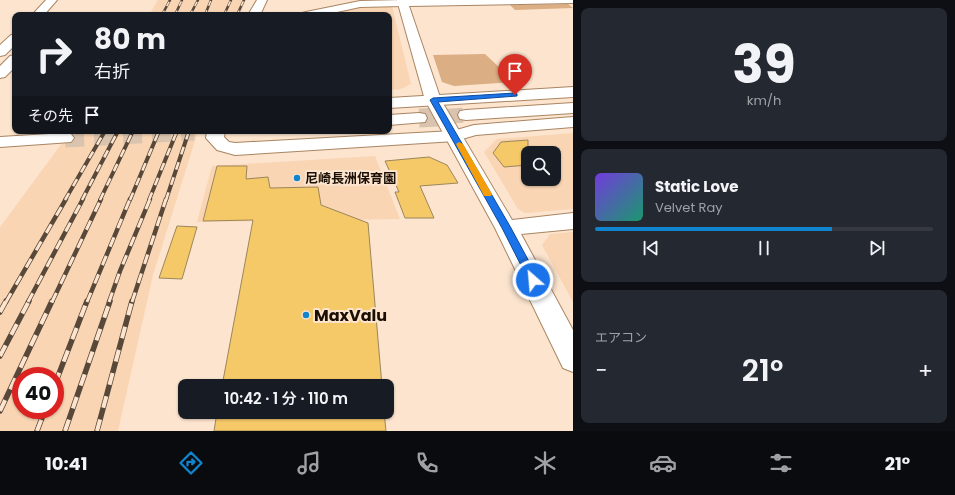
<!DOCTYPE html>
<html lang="ja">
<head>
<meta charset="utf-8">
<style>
	:root { --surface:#171b24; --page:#242831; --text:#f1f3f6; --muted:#9ea1a6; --line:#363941; --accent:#1085cd }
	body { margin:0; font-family:Poppins,"Noto Sans JP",sans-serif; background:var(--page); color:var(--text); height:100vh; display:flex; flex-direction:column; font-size:15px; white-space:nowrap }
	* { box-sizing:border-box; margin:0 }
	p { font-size:13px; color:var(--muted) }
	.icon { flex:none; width:22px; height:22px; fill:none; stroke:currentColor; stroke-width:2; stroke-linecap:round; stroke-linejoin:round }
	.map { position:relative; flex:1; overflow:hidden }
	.panel { display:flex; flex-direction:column; gap:8px; padding:8px; background:#0d0f14; width:382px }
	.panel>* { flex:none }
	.hud { position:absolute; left:12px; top:12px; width:380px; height:122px; border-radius:8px; box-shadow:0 1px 3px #0004; background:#171b24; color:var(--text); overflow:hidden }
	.fabs { position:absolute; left:521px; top:146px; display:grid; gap:8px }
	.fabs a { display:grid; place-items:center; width:40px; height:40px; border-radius:8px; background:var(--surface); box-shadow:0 1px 3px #0004; font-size:20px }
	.speed { position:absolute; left:12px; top:367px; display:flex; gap:8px; font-size:20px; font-weight:700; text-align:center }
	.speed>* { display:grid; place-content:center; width:52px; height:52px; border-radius:50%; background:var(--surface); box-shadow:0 1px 3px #0004; line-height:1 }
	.speed .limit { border:6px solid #d22; background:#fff; color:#111 }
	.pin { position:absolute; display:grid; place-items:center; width:34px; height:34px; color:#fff; margin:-41px -17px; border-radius:50% 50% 50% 0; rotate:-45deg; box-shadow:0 0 4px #0007 }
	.pin .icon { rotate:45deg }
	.me { position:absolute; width:44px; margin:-22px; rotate:333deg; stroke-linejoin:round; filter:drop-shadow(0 0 3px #0008) }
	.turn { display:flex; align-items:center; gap:14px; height:84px; padding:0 16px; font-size:18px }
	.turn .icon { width:52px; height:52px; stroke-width:2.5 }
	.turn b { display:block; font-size:28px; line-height:34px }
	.then { display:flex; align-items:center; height:38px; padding:0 16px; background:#0003; gap:8px; font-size:15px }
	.big { font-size:30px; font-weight:600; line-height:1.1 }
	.panel .tile { flex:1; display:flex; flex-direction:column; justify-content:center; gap:6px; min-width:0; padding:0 14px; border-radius:8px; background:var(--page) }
	.panel .dial { align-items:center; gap:0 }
	.dial b { font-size:52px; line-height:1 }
	.song { display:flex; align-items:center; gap:12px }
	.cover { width:48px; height:48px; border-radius:6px; background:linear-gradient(135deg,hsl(260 70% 55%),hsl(160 70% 35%)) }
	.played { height:4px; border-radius:2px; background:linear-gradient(90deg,var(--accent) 70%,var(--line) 70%) }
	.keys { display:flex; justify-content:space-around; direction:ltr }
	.heat { display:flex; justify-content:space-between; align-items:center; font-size:22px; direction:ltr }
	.trip { position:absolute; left:178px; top:379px; width:216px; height:40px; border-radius:8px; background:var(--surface); box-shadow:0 1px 3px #0004; font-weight:600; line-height:40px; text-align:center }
	.tabs { display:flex; height:64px; justify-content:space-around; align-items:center; background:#090b0e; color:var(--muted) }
	.tabs .icon { width:28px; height:28px }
	.tabs .active { color:var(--accent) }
	.tabs b { font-size:18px; color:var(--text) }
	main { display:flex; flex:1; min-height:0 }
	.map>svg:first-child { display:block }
	.built { fill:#f9d5b3; fill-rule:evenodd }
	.green { fill:#dbae83 }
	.building { fill:#f6c968; stroke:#9b865b }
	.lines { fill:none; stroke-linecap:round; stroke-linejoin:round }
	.secondary-tunnel-far1 { stroke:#dac4b0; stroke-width:15; stroke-dasharray:15 8; stroke-linecap:butt }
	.secondary-tunnel { stroke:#dac4b0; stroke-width:19; stroke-dasharray:19 10; stroke-linecap:butt }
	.street-casing { stroke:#a98562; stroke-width:2 }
	.secondary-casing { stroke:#a98562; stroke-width:2 }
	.street { fill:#fff; fill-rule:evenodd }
	.secondary { fill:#fff; fill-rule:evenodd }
	.rail-far3-casing { stroke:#58483a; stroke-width:2.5 }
	.rail-far2-casing { stroke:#58483a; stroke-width:4 }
	.rail-far1-casing { stroke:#58483a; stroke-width:4.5 }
	.rail-casing { stroke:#58483a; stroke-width:5.5 }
	.rail-far3 { stroke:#fce4ce; stroke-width:1.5; stroke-dasharray:5; stroke-linecap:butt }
	.rail-far2 { stroke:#fce4ce; stroke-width:2.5; stroke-dasharray:8; stroke-linecap:butt }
	.rail-far1 { stroke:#fce4ce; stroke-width:3; stroke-dasharray:10; stroke-linecap:butt }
	.rail { stroke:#fce4ce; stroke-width:4; stroke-dasharray:12; stroke-linecap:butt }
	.route { fill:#1a73e8; stroke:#114b97 }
	.slow { fill:#f59e0b }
	.poi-dot { fill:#1085cd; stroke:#fce4ce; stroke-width:1.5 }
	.labels { text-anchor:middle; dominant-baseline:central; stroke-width:4; stroke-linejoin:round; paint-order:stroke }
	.poi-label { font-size:13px; font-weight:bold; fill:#1b0e03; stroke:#fce4ce; text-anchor:start }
	.near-poi-label { font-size:16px; font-weight:bold; fill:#1b0e03; stroke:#fce4ce; text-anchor:start }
</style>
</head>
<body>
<main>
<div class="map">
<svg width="573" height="431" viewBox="0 0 573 431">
	<rect width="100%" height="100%" fill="#fce4ce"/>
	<!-- built -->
	<path class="built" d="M158 0H246L240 15H149Z
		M365 6H392L411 84 401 89 389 90V15H320Z
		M71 131H198L153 275 118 431H0V227ZM21 376H55V410H21Z
		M573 133V209L525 213 518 209 484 152 497 139ZM528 153H554V179H528Z
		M375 156 400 219 197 222 212 166Z
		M573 232V302L542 245 550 234Z"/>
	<!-- green -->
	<path class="green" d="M568 4 573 8 515 10 510 5Z
		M485 54 515 82 454 86 442 82 433 55Z"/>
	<!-- building -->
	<path class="building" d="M528 140V165L504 167 493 153 501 142Z
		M429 157 447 165 458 183 420 186 434 218H405L395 192H399L385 161Z
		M217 166H247L246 179 268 177 270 188 318 187 321 205 368 223 382 386H222L253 220 203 221Z
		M177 226 197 227 182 279 159 278Z
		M217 412H384L386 431H214Z"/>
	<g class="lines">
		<!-- secondary-tunnel-far1 -->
		<path class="secondary-tunnel-far1" d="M425 118 466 115"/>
		<!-- secondary-tunnel -->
		<path class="secondary-tunnel" d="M419 118 440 117
			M65 138 194 131"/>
		<defs>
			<path id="street" d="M257 0H267L260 15H248Z
				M404 0 408 3 403 6 360 7 323 15H300L302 13 306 12 360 1Z
				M573 87V97L389 108V98Z
				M573 117V127L476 135 455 141 235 155 217 150 206 138 207 131H225L224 137 229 142 235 143 453 131 474 125Z"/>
			<path id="secondary" d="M46 0H57L44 15H32Z
				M397 0H573V3L409 6 441 100 512 220 573 213V229L521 234 573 330V372L563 368 495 228 425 100Z
				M15 34V45L5 55 0 56V45L11 35Z
				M15 55V67L5 77 0 78V66L10 56Z
				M573 103V113L466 120 460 119 458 115 460 111 466 110Z
				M419 113 425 114 427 118 425 122 389 125V115Z
				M65 133 71 134 74 138 71 142 0 147V137Z"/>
		</defs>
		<!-- street casing -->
		<use href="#street" class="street-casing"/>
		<!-- secondary casing -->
		<use href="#secondary" class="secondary-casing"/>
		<!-- street -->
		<use href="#street" class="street"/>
		<!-- secondary -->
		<use href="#secondary" class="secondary"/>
		<defs>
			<path id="rail-far3" d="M162 15 170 0
				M175 15 182 0
				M190 15 198 0
				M205 15 211 0
				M224 15 231 0
				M237 15 244 0"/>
			<path id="rail-far2" d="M65 200 105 131
				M82 200 118 131
				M100 200 133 131
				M130 200 159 131
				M149 200 177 131
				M166 200 189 131"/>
			<path id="rail-far1" d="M6 302 66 199
				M28 302 83 199
				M52 302 101 199
				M87 302 130 199
				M109 302 120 271 150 199
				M132 302 166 199"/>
			<path id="rail" d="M0 312 6 301
				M0 356 29 301
				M55 384 87 301
				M0 411 52 301
				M37 431 45 410
				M65 431 110 301
				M97 431 132 301"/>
		</defs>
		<!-- rail-far3 casing -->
		<use href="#rail-far3" class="rail-far3-casing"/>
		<!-- rail-far2 casing -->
		<use href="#rail-far2" class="rail-far2-casing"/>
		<!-- rail-far1 casing -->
		<use href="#rail-far1" class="rail-far1-casing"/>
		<!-- rail casing -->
		<use href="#rail" class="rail-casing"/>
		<!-- rail-far3 -->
		<use href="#rail-far3" class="rail-far3"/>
		<!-- rail-far2 -->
		<use href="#rail-far2" class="rail-far2"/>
		<!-- rail-far1 -->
		<use href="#rail-far1" class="rail-far1"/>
		<!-- rail -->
		<use href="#rail" class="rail"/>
	</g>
	<!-- route -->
	<path class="route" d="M515 93 517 94V96L438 102 511 228 539 280 537 283H530L502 228 430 100 433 98Z"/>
	<!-- slow -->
	<path class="slow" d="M459 142 463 144 492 194 491 196H484L483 194 456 144Z"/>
	<!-- markers -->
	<g class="poi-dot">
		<circle cx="297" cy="178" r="4"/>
		<circle cx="306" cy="315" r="4"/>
	</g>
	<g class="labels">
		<!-- poi labels -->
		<g class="poi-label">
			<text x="305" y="178">尼崎長洲保育園</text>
		</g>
		<!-- near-poi labels -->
		<g class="near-poi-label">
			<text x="314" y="315">MaxValu</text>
		</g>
	</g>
</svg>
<div class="fabs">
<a><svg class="icon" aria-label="search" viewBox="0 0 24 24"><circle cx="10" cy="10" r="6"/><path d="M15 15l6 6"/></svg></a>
</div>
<div class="speed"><div class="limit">40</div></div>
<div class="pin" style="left:515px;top:95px;background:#d93025"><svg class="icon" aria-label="arrive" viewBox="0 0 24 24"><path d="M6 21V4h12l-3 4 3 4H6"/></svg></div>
<svg class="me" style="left:533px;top:280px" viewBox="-20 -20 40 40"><circle r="17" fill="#1a73e8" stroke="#fff" stroke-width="3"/><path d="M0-11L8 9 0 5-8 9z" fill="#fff"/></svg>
<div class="trip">10:42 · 1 分 · 110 m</div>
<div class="hud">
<div class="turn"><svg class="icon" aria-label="right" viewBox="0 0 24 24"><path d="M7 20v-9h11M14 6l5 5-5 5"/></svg><div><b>80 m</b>右折</div></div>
<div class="then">その先<svg class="icon" aria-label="arrive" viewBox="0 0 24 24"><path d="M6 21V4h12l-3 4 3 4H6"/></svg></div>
</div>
</div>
<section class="panel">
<div class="tile dial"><b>39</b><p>km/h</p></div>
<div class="tile">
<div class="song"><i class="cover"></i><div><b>Static Love</b><p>Velvet Ray</p></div></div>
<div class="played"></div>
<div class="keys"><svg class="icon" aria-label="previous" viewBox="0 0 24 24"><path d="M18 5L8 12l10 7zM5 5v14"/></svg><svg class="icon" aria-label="pause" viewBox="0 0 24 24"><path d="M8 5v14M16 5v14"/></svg><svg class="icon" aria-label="next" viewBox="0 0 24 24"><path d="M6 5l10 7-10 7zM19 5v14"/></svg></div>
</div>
<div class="tile"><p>エアコン</p>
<div class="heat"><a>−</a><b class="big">21°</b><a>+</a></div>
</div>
</section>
</main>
<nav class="tabs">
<b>10:41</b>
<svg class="icon active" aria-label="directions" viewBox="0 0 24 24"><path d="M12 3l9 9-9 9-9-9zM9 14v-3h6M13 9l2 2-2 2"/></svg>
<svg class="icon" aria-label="music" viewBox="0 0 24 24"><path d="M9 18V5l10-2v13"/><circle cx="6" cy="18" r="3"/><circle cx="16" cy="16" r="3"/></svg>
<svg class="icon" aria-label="phone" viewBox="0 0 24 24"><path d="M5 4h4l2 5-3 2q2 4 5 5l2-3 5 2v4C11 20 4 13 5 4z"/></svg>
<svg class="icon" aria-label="climate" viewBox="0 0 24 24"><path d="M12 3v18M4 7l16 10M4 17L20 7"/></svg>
<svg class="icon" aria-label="car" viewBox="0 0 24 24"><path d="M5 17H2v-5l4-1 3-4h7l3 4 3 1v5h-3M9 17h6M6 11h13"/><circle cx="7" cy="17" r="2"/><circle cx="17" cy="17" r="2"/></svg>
<svg class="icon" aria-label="filters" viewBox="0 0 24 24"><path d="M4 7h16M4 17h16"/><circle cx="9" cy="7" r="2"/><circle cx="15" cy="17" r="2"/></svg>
<b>21°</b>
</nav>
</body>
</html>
